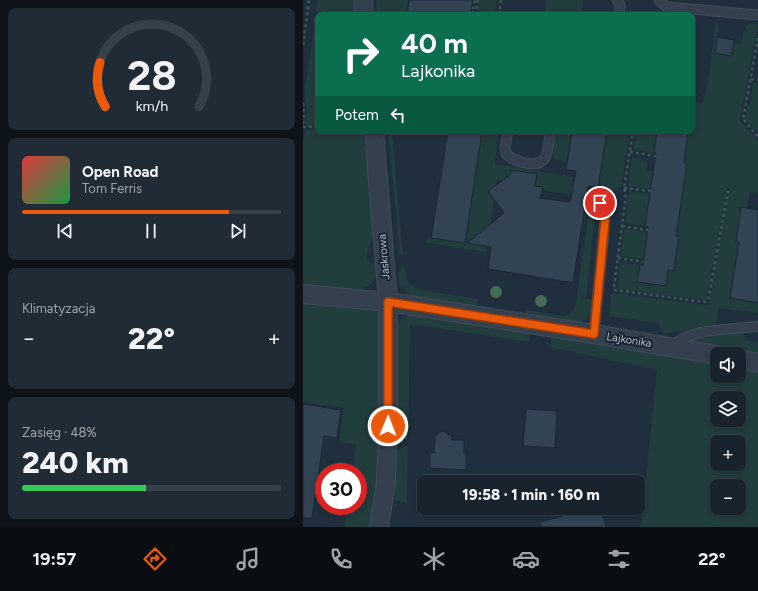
<!DOCTYPE html>
<html lang="pl">
<head>
<meta charset="utf-8">
<style>
	:root { --surface:#18232e; --page:#212b36; --text:#f1f3f6; --muted:#9fa4aa; --line:#36404a; --accent:#ea580c }
	body { margin:0; font-family:Figtree,sans-serif; background:var(--page); color:var(--text); height:100vh; display:flex; flex-direction:column; font-size:15px; white-space:nowrap }
	* { box-sizing:border-box; margin:0 }
	p { font-size:13px; color:var(--muted) }
	.icon { flex:none; width:22px; height:22px; fill:none; stroke:currentColor; stroke-width:2; stroke-linecap:round; stroke-linejoin:round }
	.map { position:relative; flex:1; overflow:hidden }
	.side { display:flex; flex-direction:column; gap:8px; padding:8px; background:#0d1319; width:303px }
	.side>* { flex:none }
	.banner { position:absolute; left:12px; top:12px; width:380px; height:122px; border-radius:8px; box-shadow:0 2px 6px #0003,0 0 0 1px var(--line); background:#0b6e4f; color:#fff; overflow:hidden }
	.fabs { position:absolute; left:407px; top:347px; display:grid; gap:8px }
	.fabs a { display:grid; place-items:center; width:36px; height:36px; border-radius:8px; background:var(--surface); box-shadow:0 2px 6px #0003,0 0 0 1px var(--line); font-size:20px }
	.speed { position:absolute; left:12px; top:463px; display:flex; gap:8px; font-size:20px; font-weight:700; text-align:center }
	.speed>* { display:grid; place-content:center; width:52px; height:52px; border-radius:50%; background:var(--surface); box-shadow:0 2px 6px #0003,0 0 0 1px var(--line); line-height:1 }
	.speed .limit { border:6px solid #d22; background:#fff; color:#111 }
	.pin { position:absolute; display:grid; place-items:center; width:34px; height:34px; color:#fff; margin:-17px; border:2px solid #fff; border-radius:50%; box-shadow:0 1px 4px #0007 }
	.me { position:absolute; width:44px; margin:-22px; rotate:1deg; stroke-linejoin:round; filter:drop-shadow(0 0 3px #0008) }
	.turn { display:flex; align-items:center; gap:14px; height:84px; padding:0 20px; font-size:18px }
	.turn .icon { width:52px; height:52px; stroke-width:2.5 }
	.turn b { display:block; font-size:28px; line-height:34px }
	.then { display:flex; align-items:center; height:38px; padding:0 20px; background:#0003; gap:8px; font-size:15px }
	.big { font-size:30px; font-weight:800; line-height:1.1 }
	.side .tile { flex:1; display:flex; flex-direction:column; justify-content:center; gap:6px; min-width:0; padding:0 14px; border-radius:8px; background:var(--page) }
	.side .dial { align-items:center; gap:0 }
	.dial svg { height:104px; overflow:visible; fill:none; stroke:var(--line); stroke-width:7; stroke-linecap:round; text-anchor:middle }
	.dial text { fill:var(--text); stroke:none }
	.song { display:flex; align-items:center; gap:12px }
	.cover { width:48px; height:48px; border-radius:6px; background:linear-gradient(135deg,hsl(0 70% 55%),hsl(140 70% 35%)) }
	.played { height:4px; border-radius:2px; background:linear-gradient(90deg,var(--accent) 80%,var(--line) 80%) }
	.keys { display:flex; justify-content:space-around; direction:ltr }
	.heat { display:flex; justify-content:space-between; align-items:center; font-size:22px; direction:ltr }
	.charge { height:6px; border-radius:3px; background:linear-gradient(90deg,#34c759 48%,var(--line) 0) }
	.trip { position:absolute; left:114px; top:475px; width:228px; height:40px; border-radius:8px; background:var(--surface); box-shadow:0 2px 6px #0003,0 0 0 1px var(--line); font-weight:800; line-height:40px; text-align:center }
	.dock { display:flex; height:64px; justify-content:space-around; align-items:center; background:#0a0e12; color:var(--muted) }
	.dock .icon { width:28px; height:28px }
	.dock .selected { color:var(--accent) }
	.dock b { font-size:18px; color:var(--text) }
	main { display:flex; flex:1; min-height:0 }
	.map>svg:first-child { display:block }
	.green { fill:#223d3e; fill-rule:evenodd }
	.building { fill:#324354; stroke:#1c2734 }
	.lines { fill:none; stroke-linecap:round; stroke-linejoin:round }
	.lane-casing { stroke:#414c59; stroke-width:11 }
	.street-casing { stroke:#414c59; stroke-width:20 }
	.path { stroke:#3b5656; stroke-width:2.5; stroke-dasharray:3 3; stroke-linecap:butt }
	.lane { stroke:#34404d; stroke-width:9 }
	.street { stroke:#34404d; stroke-width:18 }
	.tree { fill:#456b57 }
	.route-casing { stroke:#983908; stroke-width:10 }
	.route { stroke:#ea580c; stroke-width:7 }
	.labels { text-anchor:middle; dominant-baseline:central; stroke-width:4; stroke-linejoin:round; paint-order:stroke }
	.street-label { font-size:11px; fill:#b0bbc9; stroke:#1a2532 }
</style>
</head>
<body>
<main>
<section class="side">
<div class="tile dial"><svg viewBox="0 0 100 80">
<path d="M14 69A42 42 0 1 1 86 69"/>
<path d="M14 69A42 42 0 0 1 10 35" stroke="#ea580c"/>
<text x="50" y="56" font-size="32" font-weight="700">28</text>
<text x="50" y="72" font-size="11">km/h</text>
</svg></div>
<div class="tile">
<div class="song"><i class="cover"></i><div><b>Open Road</b><p>Tom Ferris</p></div></div>
<div class="played"></div>
<div class="keys"><svg class="icon" aria-label="previous" viewBox="0 0 24 24"><path d="M18 5L8 12l10 7zM5 5v14"/></svg><svg class="icon" aria-label="pause" viewBox="0 0 24 24"><path d="M8 5v14M16 5v14"/></svg><svg class="icon" aria-label="next" viewBox="0 0 24 24"><path d="M6 5l10 7-10 7zM19 5v14"/></svg></div>
</div>
<div class="tile"><p>Klimatyzacja</p>
<div class="heat"><a>−</a><b class="big">22°</b><a>+</a></div>
</div>
<div class="tile"><p>Zasięg · 48%</p><b class="big">240 km</b><div class="charge"></div></div>
</section>
<div class="map">
<svg width="455" height="527" viewBox="0 0 455 527">
	<rect width="100%" height="100%" fill="#202f3d"/>
	<!-- green -->
	<path class="green" d="M15 0H49L51 15H15V124L4 125 2 123 4 113 2 89Z
		M73 0H106L104 15H74Z
		M177 0H194L192 14 175 12Z
		M244 0H280L279 12 305 14 306 15H241Z
		M414 22 416 26 412 53 428 56 430 43 438 44 443 26 446 24H455L437 120 455 141V193L447 192 444 208H438L433 242 440 243 435 248 427 298 455 303V313L416 308 413 324 361 334 355 323 306 316 308 293 405 305 426 189H424L403 300 314 289 317 262 337 265 334 282 363 286 368 235 384 163 376 162 382 157 385 131H389L390 102 399 103 404 88 412 26Z
		M450 83H455V133L442 119 444 106H447Z
		M15 129V131H60L61 146 65 148 71 230C71 234 70 239 68 243 65 250 63 253 65 261L73 266 74 269 73 277 68 284 60 289 52 291 0 286V144L2 130Z
		M85 131H89L100 256 95 254 96 246Z
		M166 131 186 132 190 131 195 135 192 164 270 177 269 186 284 188 269 195 239 190 232 186 233 174 208 170 207 175 199 180H194L183 252 124 243 125 237 162 243 179 133Z
		M254 131H269L264 162 254 160 251 158 250 154Z
		M304 131H327L318 186 309 192 295 190Z
		M333 131H354L351 153 331 149Z
		M329 157 341 159 340 162H345L344 170 350 171 348 189 327 186 325 185Z
		M326 191 347 194 342 226 322 223Z
		M286 212 292 216 283 299 290 300C289 310 288 318 277 322L222 313V310L260 316C268 314 272 310 273 302Z
		M321 229 345 232 341 259 318 256Z
		M101 265 105 283 119 290 175 299 174 306 111 297C98 291 88 277 101 265Z
		M0 303 73 310 77 314 81 413 71 527H41L44 506H55V472H49L53 445 36 441 41 408 0 402Z
		M106 315 226 333V342L107 324 105 439 97 437 93 433 94 324 100 316Z
		M430 333 441 334 442 340 455 343V356L381 345 388 340Z
		M249 337 414 364V376H436V368L455 371V527H338L354 370 247 347ZM414 398H436V420H414ZM414 442H436V464H414ZM414 486H436V508H414Z
		M105 446 104 503 91 500 93 451 98 448Z"/>
	<!-- building -->
	<path class="building" d="M106 0H170L167 15H104Z
		M414 37 431 40 428 56 412 53Z
		M145 131H166L179 133 162 243 128 238Z
		M269 131H304L295 188 285 186 270 283 185 269 188 247 164 243 201 213 185 191 207 175 208 170 234 174 232 186 240 187 237 198 267 202 273 171 263 170Z
		M354 131H385L381 163H384L373 236H376L371 271 365 270 363 286 334 282 337 265H340L345 227 342 226 353 153H351Z
		M438 207 455 210V303L427 298 436 242H433Z
		M0 404 38 410 34 438 21 436 9 518H0Z
		M223 409 254 411 252 448 220 446Z
		M141 431 149 437V440H161V453H163V470L127 468V453H131L132 437 137 432Z
		M291 508H298L303 527H238L237 522Z"/>
	<g class="lines">
		<defs>
			<path id="lane" d="M314 0 317 5 316 15
				M356 0 361 5 365 7 455 15
				M205 131 202 147 203 154C210 161 233 169 241 159 246 153 246 139 247 131
				M291 334 303 210 297 203
				M370 347C385 326 431 331 455 326"/>
			<path id="street" d="M60 0 61 15
				M71 131 85 302V414L83 482 76 527
				M0 294 85 302 291 334 414 355
				M436 359 455 363"/>
		</defs>
		<!-- lane casing -->
		<use href="#lane" class="lane-casing"/>
		<!-- street casing -->
		<use href="#street" class="street-casing"/>
		<!-- path -->
		<path class="path" d="M175 0 173 14 178 15
			M169 15 172 0
			M196 15 198 0
			M455 38 440 119 455 137
			M0 45 6 0
			M448 79 455 80
			M389 100 393 95
			M0 103 1 115 0 124
			M0 127 15 126
			M327 152 353 156
			M321 188 348 191
			M319 226 345 230
			M315 258 340 262
			M311 287 323 195 321 188 330 131
			M311 290 402 302 405 300 425 191"/>
		<!-- lane -->
		<use href="#lane" class="lane"/>
		<!-- street -->
		<use href="#street" class="street"/>
	</g>
	<!-- trees -->
	<g class="tree">
		<circle cx="193" cy="292" r="6"/>
		<circle cx="238" cy="301" r="6"/>
	</g>
	<g class="lines">
		<defs>
			<path id="route" d="M85 426V302L291 334 303 210 297 203"/>
		</defs>
		<!-- route casing -->
		<use href="#route" class="route-casing"/>
		<!-- route -->
		<use href="#route" class="route"/>
	</g>
	<g class="labels">
		<!-- street labels -->
		<g class="street-label">
			<text transform="translate(81 257) rotate(-95)">Jaskrowa</text>
			<text transform="translate(326 340) rotate(9)">Lajkonika</text>
		</g>
	</g>
</svg>
<div class="fabs">
<a><svg class="icon" aria-label="sound" viewBox="0 0 24 24"><path d="M4 9h4l5-4v14l-5-4H4zM17 9q2 3 0 6"/></svg></a>
<a><svg class="icon" aria-label="layers" viewBox="0 0 24 24"><path d="M12 4l9 5-9 5-9-5zM3 14l9 5 9-5"/></svg></a>
<a>+</a>
<a>−</a>
</div>
<div class="speed"><div class="limit">30</div></div>
<div class="pin" style="left:297px;top:203px;background:#d93025"><svg class="icon" aria-label="arrive" viewBox="0 0 24 24"><path d="M6 21V4h12l-3 4 3 4H6"/></svg></div>
<svg class="me" style="left:85px;top:426px" viewBox="-20 -20 40 40"><circle r="17" fill="#ea580c" stroke="#fff" stroke-width="3"/><path d="M0-11L8 9 0 5-8 9z" fill="#fff"/></svg>
<div class="trip">19:58 · 1 min · 160 m</div>
<div class="banner">
<div class="turn"><svg class="icon" aria-label="right" viewBox="0 0 24 24"><path d="M7 20v-9h11M14 6l5 5-5 5"/></svg><div><b>40 m</b>Lajkonika</div></div>
<div class="then">Potem<svg class="icon" aria-label="left" viewBox="0 0 24 24"><path d="M17 20v-9H6M10 6l-5 5 5 5"/></svg></div>
</div>
</div>
</main>
<nav class="dock">
<b>19:57</b>
<svg class="icon selected" aria-label="directions" viewBox="0 0 24 24"><path d="M12 3l9 9-9 9-9-9zM9 14v-3h6M13 9l2 2-2 2"/></svg>
<svg class="icon" aria-label="music" viewBox="0 0 24 24"><path d="M9 18V5l10-2v13"/><circle cx="6" cy="18" r="3"/><circle cx="16" cy="16" r="3"/></svg>
<svg class="icon" aria-label="phone" viewBox="0 0 24 24"><path d="M5 4h4l2 5-3 2q2 4 5 5l2-3 5 2v4C11 20 4 13 5 4z"/></svg>
<svg class="icon" aria-label="climate" viewBox="0 0 24 24"><path d="M12 3v18M4 7l16 10M4 17L20 7"/></svg>
<svg class="icon" aria-label="car" viewBox="0 0 24 24"><path d="M5 17H2v-5l4-1 3-4h7l3 4 3 1v5h-3M9 17h6M6 11h13"/><circle cx="7" cy="17" r="2"/><circle cx="17" cy="17" r="2"/></svg>
<svg class="icon" aria-label="filters" viewBox="0 0 24 24"><path d="M4 7h16M4 17h16"/><circle cx="9" cy="7" r="2"/><circle cx="15" cy="17" r="2"/></svg>
<b>22°</b>
</nav>
</body>
</html>
